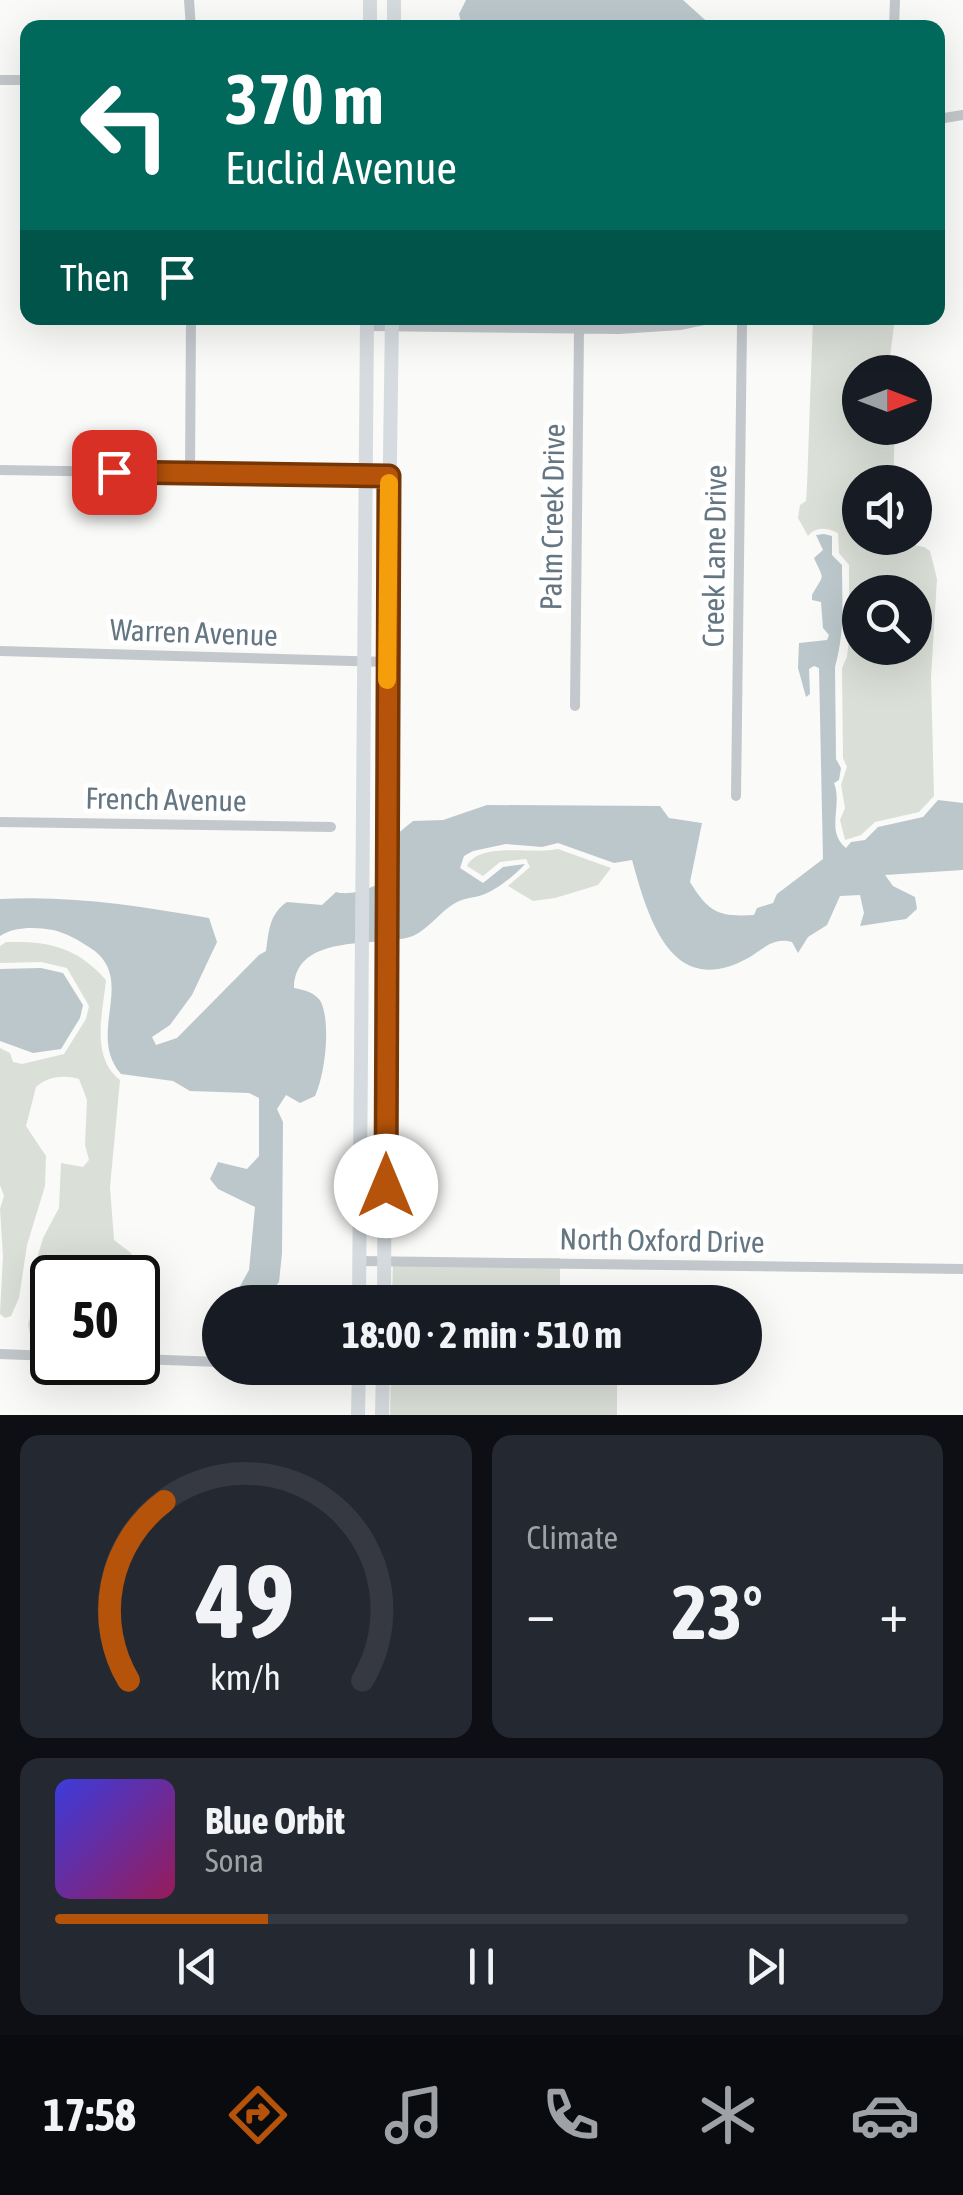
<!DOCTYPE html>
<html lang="en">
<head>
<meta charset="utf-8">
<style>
	:root { --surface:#171b24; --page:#242831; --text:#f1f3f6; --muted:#9ea1a6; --line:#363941; --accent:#b45309 }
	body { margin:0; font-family:"Asap Condensed",sans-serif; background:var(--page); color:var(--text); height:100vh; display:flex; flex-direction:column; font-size:38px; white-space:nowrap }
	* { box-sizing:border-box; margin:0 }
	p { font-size:32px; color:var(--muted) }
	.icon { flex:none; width:55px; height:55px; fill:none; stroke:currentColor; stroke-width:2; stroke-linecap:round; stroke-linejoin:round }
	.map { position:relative; height:1415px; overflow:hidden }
	.drawer { display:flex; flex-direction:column; gap:20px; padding:20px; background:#0d0f14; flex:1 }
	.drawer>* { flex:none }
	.top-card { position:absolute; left:20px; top:20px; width:925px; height:305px; border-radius:20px; box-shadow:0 10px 40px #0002; background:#00695c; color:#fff; overflow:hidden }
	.needle { width:65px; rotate:90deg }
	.fabs { position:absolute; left:842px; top:355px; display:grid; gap:20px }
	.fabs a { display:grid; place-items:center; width:90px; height:90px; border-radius:50%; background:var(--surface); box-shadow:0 10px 40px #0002; font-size:50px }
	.speed { position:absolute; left:30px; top:1255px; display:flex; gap:20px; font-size:50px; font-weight:700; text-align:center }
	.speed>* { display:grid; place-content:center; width:130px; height:130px; border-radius:50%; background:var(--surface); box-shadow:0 10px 40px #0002; line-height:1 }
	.speed .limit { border:5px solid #111; border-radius:15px; background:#fff; color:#111 }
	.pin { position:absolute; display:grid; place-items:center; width:85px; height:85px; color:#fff; margin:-42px; border-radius:20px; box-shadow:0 5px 15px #0006 }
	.me { position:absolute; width:110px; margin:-55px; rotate:0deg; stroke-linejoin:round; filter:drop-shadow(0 0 8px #0008) }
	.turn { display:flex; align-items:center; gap:35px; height:210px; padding:0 40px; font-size:45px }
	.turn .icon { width:130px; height:130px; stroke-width:2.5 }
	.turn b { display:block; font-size:70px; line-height:85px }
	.then { display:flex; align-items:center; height:95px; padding:0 40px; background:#0003; gap:20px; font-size:38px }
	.big { font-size:75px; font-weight:700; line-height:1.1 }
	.drawer .tile { flex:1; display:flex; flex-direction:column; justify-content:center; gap:15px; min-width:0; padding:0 35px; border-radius:20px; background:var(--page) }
	.drawer .dial { align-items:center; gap:0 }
	.dial svg { height:260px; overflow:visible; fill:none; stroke:var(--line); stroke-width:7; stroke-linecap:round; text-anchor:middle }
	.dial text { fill:var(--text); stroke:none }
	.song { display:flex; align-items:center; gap:30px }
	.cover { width:120px; height:120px; border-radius:15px; background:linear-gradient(135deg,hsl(240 70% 55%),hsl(330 70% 35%)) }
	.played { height:10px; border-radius:5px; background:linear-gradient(90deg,var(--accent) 25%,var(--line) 25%) }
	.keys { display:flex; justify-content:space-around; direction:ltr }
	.heat { display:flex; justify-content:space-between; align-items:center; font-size:55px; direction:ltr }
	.drawer .tiles { flex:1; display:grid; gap:20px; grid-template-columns:1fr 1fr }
	.tile:last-child { grid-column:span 2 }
	.trip { position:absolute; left:202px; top:1285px; width:560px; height:100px; border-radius:50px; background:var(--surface); box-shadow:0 10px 40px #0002; font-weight:700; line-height:100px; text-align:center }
	.dock { display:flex; height:160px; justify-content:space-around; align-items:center; background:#090b0e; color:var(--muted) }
	.dock .icon { width:70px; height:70px }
	.dock .on { color:var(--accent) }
	.dock b { font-size:45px; color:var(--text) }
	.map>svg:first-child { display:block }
	.green { fill:#dadfd7; fill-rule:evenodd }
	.water { fill:#bbc7cb }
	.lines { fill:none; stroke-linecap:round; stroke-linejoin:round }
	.minor { stroke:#c3c8cc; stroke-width:10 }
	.secondary { stroke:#d6dbdf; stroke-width:14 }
	.route-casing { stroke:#753606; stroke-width:25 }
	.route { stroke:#b45309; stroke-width:18 }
	.slow { stroke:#f59e0b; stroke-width:18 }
	.labels { text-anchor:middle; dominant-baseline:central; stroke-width:10; stroke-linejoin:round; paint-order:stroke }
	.street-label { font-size:30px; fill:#657683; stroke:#fff }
</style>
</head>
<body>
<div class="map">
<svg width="963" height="1415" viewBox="0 0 963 1415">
	<rect width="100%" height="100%" fill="#fafaf8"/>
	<!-- green -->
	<path class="green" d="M813 318H895L888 372H860V428H895L893 482H860V514L855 512 852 534 856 541 877 538 924 547 930 551 937 579 931 677 934 796 919 812 875 822 861 835 845 840 840 820 845 808 841 785 847 767 843 758 842 668 847 657 849 639V565L839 553 838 533C826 527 815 527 808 536L798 518 800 505 806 501 807 486ZM915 592V648H860V592Z
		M558 849 611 868 598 885 555 898 533 901 508 886 530 867 526 859 500 862 483 876 467 866C480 841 533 855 558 849Z
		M6 942C49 941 77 947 106 980 103 1012 90 1057 120 1080L110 1187 114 1240 131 1253 142 1272 138 1293V1278H52V1350L33 1348 28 1324 41 1284 36 1262 43 1238 59 1208 61 1163 83 1167 89 1160 85 1145 87 1100 79 1079C65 1075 48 1076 36 1087L26 1126 46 1156 45 1186 27 1245 19 1298 11 1316 5 1318 0 1314 3 1256 0 1209 4 1196 0 1185V1048L10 1053 13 1062 22 1064 64 1054 86 1019 89 1006 67 968 41 962 0 963V946Z
		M560 1258V1285L617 1287V1302H392L393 1259Z
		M391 1368H617V1415H390Z"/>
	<!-- water -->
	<path class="water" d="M466 0H683L713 27H462L459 14Z
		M824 534 832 536V555L842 565C842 601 845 632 835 667L836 759 841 768 839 780 834 783C843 806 825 831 846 848L851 842 865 840 878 827 923 817 938 800 963 803V870L885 875 893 886 915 897 917 909 906 919 860 926 864 913 860 895 840 896 827 925 808 937 798 953 792 942C773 937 765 948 750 957 672 1001 649 921 632 860L614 863 558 843 542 847 506 844 473 851 464 856 460 868 483 883 503 867 525 864C516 874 499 888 487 893 478 898 466 897 457 902 441 910 429 929 413 936 380 948 295 931 294 988 304 990 315 992 321 1002 331 1024 325 1075 315 1096L300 1103 286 1095 277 1109 283 1122 282 1253 279 1282 266 1299 251 1302 240 1299 239 1288 249 1270 255 1207 218 1189 210 1179 218 1162 247 1169 259 1156V1098L249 1093 190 1091 173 1081 121 1074C85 1033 139 978 89 947 78 940 66 933 53 930 36 927 15 926 0 936V899C71 895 140 906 209 918L217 942 192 995 170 1025 152 1037 156 1045 177 1038 259 955 266 951C269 931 269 914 287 902L322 905 336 892C353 897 382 885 395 873L396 835 413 821 443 820 487 805 660 806 669 818 702 823 690 882C709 913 719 917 754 915L757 908 773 903 777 894 823 859 819 668 814 666 809 669 810 694 806 697 798 668 799 643 827 640 829 635 823 628 821 602 812 600V595C824 573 825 582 814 558L823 550 816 535Z
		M41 968 63 973 83 1005 80 1018 61 1049 33 1053 0 1041V969Z"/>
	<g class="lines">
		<!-- minor -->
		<path class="minor" d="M189 0 191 28
			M894 28 895 0
			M0 80H28
			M938 119 963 115
			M367 326 619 329 680 325 713 318
			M0 470 389 476
			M190 473 191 318
			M0 651 387 662
			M575 706 579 330
			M736 796 742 325 740 318
			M0 822 331 827
			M360 1261 963 1269
			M0 1354 52 1356
			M138 1359 220 1362"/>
		<!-- secondary -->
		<path class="secondary" d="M370 28V0
			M394 28V0
			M359 1302 367 318
			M384 1302 387 662 392 318
			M358 1415 359 1368
			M382 1415 383 1368"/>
	</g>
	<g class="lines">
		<defs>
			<path id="route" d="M114 472 389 476 386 1186"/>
		</defs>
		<!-- route casing -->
		<use href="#route" class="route-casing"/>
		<!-- route -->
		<use href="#route" class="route"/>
		<!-- slow -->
		<path class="slow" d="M387 680 389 483"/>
	</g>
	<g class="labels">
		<!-- street labels -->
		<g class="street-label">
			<text transform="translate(552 517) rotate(-89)">Palm Creek Drive</text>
			<text transform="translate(714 556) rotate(-89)">Creek Lane Drive</text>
			<text transform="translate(194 632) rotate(2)">Warren Avenue</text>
			<text transform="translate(166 799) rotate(1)">French Avenue</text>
			<text transform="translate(662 1240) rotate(1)">North Oxford Drive</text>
		</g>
	</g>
</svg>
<div class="fabs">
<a><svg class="needle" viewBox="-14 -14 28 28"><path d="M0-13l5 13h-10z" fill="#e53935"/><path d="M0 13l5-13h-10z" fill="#9ea1a6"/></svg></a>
<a><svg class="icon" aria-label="sound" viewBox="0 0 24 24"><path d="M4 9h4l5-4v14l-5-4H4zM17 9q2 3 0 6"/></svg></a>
<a><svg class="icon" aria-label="search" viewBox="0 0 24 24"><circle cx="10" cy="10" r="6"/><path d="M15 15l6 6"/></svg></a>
</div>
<div class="speed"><div class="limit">50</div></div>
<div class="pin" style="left:114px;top:472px;background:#d93025"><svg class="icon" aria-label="arrive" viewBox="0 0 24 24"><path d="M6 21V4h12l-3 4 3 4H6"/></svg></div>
<svg class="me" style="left:386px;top:1186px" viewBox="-20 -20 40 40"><circle r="19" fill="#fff"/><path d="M0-13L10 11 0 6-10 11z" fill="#b45309"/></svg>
<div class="trip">18:00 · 2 min · 510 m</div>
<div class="top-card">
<div class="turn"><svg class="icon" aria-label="left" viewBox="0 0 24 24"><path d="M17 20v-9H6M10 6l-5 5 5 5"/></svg><div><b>370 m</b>Euclid Avenue</div></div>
<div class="then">Then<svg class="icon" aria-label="arrive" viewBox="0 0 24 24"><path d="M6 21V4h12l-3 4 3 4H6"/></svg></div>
</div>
</div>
<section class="drawer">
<div class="tiles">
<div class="tile dial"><svg viewBox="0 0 100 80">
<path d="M14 69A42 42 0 1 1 86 69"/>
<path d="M14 69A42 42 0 0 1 25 14" stroke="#b45309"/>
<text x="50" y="56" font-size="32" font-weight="700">49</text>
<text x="50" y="72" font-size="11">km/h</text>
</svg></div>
<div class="tile"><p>Climate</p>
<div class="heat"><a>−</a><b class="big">23°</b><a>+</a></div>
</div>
<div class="tile">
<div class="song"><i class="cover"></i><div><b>Blue Orbit</b><p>Sona</p></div></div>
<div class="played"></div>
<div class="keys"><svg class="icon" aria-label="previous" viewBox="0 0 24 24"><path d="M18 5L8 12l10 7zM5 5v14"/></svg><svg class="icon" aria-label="pause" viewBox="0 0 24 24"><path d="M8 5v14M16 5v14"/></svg><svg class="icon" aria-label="next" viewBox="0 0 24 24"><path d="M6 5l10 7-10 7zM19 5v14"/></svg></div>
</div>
</div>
</section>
<nav class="dock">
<b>17:58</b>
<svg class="icon on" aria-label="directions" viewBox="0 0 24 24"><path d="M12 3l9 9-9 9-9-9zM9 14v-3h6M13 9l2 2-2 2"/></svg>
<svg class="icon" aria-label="music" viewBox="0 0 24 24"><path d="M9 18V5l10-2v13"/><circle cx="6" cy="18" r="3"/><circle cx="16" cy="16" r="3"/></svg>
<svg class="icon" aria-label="phone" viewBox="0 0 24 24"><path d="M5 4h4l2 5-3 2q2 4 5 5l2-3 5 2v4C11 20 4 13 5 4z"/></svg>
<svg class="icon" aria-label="climate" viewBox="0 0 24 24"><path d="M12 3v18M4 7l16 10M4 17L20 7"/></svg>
<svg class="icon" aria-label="car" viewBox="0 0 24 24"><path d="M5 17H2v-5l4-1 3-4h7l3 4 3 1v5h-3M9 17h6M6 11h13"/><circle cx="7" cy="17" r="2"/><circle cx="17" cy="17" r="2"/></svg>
</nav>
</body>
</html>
